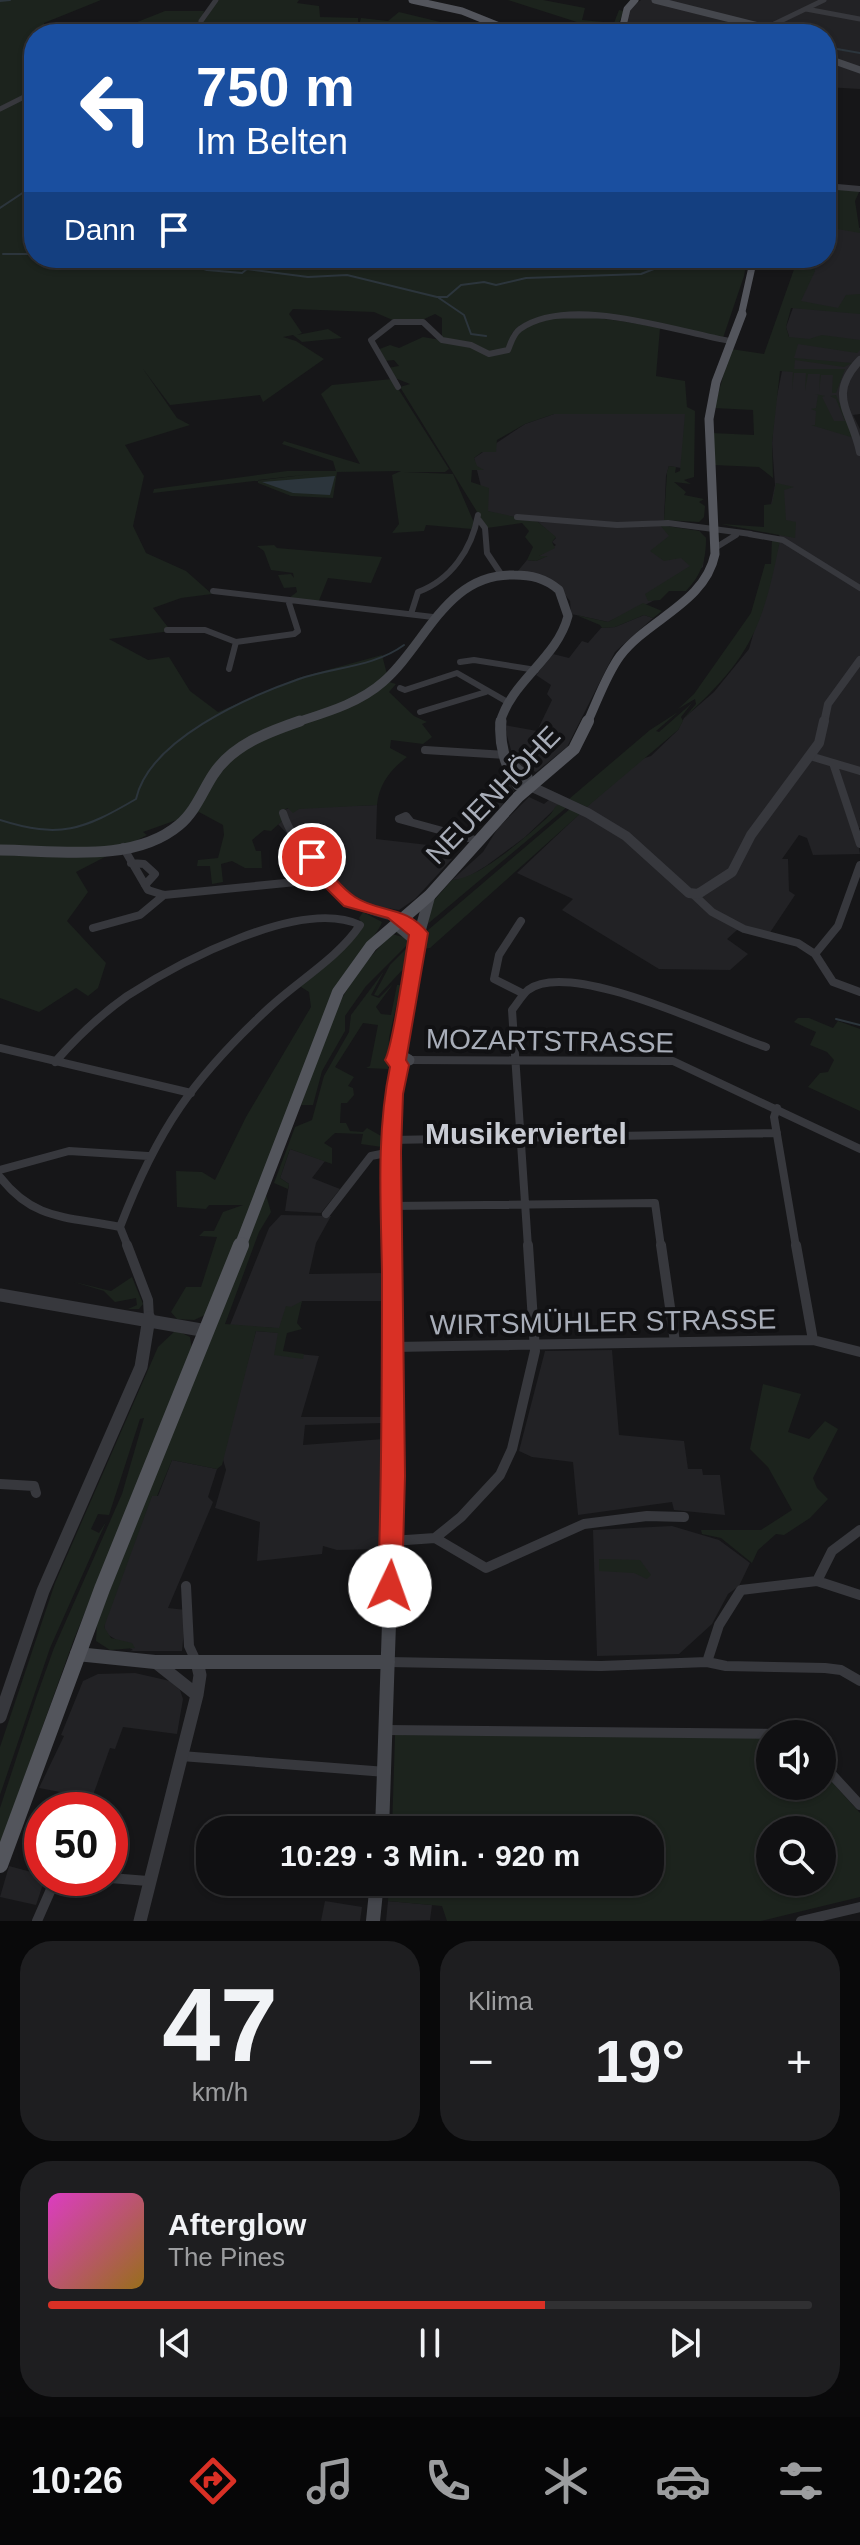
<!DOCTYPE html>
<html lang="de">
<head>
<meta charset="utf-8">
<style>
	:root { --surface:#101012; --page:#1e1e20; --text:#f1f3f6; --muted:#9c9d9f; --line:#303032; --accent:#d93025 }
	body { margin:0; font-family:Arial,sans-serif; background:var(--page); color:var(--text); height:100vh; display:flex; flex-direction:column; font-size:30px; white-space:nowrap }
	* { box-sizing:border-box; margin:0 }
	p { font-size:26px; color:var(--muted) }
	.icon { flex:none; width:44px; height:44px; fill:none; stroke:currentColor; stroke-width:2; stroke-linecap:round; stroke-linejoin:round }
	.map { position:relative; height:1921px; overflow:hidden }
	.details { display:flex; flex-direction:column; gap:20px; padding:20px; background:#09090a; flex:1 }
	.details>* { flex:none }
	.hud { position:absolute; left:24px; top:24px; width:812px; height:244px; border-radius:32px; box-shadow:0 2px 6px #0004,0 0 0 2px var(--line); background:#1a4fa0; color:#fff; overflow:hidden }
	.fabs { position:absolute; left:756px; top:1720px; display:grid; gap:16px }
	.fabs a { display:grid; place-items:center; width:80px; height:80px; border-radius:50%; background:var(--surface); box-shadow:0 2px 6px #0004,0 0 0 2px var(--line); font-size:40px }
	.speed { position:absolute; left:24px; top:1792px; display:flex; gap:16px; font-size:40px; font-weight:700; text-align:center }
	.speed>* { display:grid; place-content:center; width:104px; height:104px; border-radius:50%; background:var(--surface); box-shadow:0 2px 6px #0004,0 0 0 2px var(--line); line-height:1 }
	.speed .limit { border:12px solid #d22; background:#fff; color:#111 }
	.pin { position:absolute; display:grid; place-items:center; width:68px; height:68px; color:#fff; margin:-34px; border:4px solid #fff; border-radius:50%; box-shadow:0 2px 8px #0007 }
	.me { position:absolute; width:88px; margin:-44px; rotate:3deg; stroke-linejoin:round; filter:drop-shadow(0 0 6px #0008) }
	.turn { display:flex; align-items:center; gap:28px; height:168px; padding:0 40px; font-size:36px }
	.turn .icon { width:104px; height:104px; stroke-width:2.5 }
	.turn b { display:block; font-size:56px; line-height:68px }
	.then { display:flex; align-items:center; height:76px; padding:0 40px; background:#0003; gap:16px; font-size:30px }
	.big { font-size:60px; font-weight:700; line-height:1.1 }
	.details .card { flex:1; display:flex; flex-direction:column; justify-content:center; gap:12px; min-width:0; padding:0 28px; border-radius:32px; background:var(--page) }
	.details .dial { align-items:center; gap:0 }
	.dial b { font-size:104px; line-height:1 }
	.song { display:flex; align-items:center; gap:24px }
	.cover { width:96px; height:96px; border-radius:12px; background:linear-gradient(135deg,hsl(310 70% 55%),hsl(40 70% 35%)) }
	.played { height:8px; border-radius:4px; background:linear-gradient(90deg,var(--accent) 65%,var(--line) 65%) }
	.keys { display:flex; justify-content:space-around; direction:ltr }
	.heat { display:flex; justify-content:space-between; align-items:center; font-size:44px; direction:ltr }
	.details .tiles { flex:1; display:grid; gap:20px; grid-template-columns:1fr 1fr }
	.card:last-child { grid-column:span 2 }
	.trip { position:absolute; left:196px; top:1816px; width:468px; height:80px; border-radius:32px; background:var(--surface); box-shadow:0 2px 6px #0004,0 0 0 2px var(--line); font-weight:700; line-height:80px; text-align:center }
	.tabs { display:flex; height:128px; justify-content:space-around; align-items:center; background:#060607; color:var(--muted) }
	.tabs .icon { width:56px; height:56px }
	.tabs .current { color:var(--accent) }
	.tabs b { font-size:36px; color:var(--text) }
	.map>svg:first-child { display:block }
	.built { fill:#222225 }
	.green { fill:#1c231d; fill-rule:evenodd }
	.water { fill:#2c353c }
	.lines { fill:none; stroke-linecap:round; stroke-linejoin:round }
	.stream { stroke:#2c353c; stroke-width:2 }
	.minor-far3 { stroke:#37383d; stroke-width:5 }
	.minor-far2 { stroke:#37383d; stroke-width:6 }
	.minor-far1 { stroke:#37383d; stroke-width:8 }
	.minor { stroke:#37383d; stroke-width:10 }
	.tertiary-far3 { stroke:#37383d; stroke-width:6 }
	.tertiary-far2 { stroke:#37383d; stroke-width:8 }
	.tertiary-far1 { stroke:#37383d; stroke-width:10 }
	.tertiary { stroke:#37383d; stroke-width:13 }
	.secondary-far3 { stroke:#45474d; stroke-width:7 }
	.secondary-far2 { stroke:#45474d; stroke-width:9 }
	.secondary-far1 { stroke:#45474d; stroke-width:11 }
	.secondary { stroke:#45474d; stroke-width:14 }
	.primary-far3 { stroke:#53555c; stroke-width:7 }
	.primary-far2 { stroke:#53555c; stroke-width:9 }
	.primary-far1 { stroke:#53555c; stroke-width:12 }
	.primary { stroke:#53555c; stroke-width:16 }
	.route { fill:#d93025; stroke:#8d1f18; stroke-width:2 }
	.labels { text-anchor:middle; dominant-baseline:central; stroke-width:8; stroke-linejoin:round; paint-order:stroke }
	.street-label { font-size:28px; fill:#a8adb8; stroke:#111113 }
	.neighbourhood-label { font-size:30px; font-weight:bold; fill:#c9ccd4; stroke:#111113 }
</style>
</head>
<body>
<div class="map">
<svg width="860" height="1921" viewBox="0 0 860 1921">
	<rect width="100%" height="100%" fill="#161618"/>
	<!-- built -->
	<path class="built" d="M641 0H860V89L826 87V34H618L629 9Z
		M826 227 860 228V414L853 415 860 429V828H856L860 854 813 855 807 838 799 835 782 859H788L789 891 795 895 769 934 742 926 737 930 727 939 748 954 730 970 659 969 562 910 573 899 517 873 611 784 639 760 651 756 678 730 684 718 714 692 749 649 780 540 775 505H771L775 485 772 443 775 406 789 336 786 327 811 258H826Z
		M577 412 686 414 681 468 669 466 666 476 664 520 626 523 515 519 487 511 474 458 525 424 554 414Z
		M538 522 655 525 699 531 706 538 703 567 651 602 608 622 576 615 571 614 570 601 559 587 517 572 527 560 536 561 547 556H539L556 545 552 542 556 538Z
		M644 615 653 618 615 652 567 747 536 772 515 764 504 725 537 731 552 700 547 694 551 685 536 675 553 654 569 658 582 641 588 643 601 628 615 627Z
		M506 777 514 791 499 809 479 799 500 778Z
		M529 797 544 804 550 799 560 804 524 838 486 866 465 879 452 880 483 852 498 828Z
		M377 805 376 839 437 846 435 849 441 855 452 859 415 899 399 910 361 904 345 891 338 895 318 877 304 852 278 824 282 821 279 813 289 808Z
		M290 1149 325 1161 312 1178 340 1189 321 1213 285 1211 289 1184 280 1178Z
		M281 1215 331 1216 316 1243 309 1274 383 1273 384 1301H302L289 1329 230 1325 269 1228Z
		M256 1331 283 1333 278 1352 319 1356 301 1417H384V1423L305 1425 303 1445 384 1439 381 1549 337 1550 323 1546 322 1554 257 1561 260 1522 215 1508 226 1470 222 1456Z
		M612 1350 619 1435 684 1441 688 1469H702L703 1475H720L725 1515 674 1510 672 1502 578 1515 573 1462 532 1457 519 1451 545 1351Z
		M172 1460 217 1469 208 1497 213 1502 211 1507 168 1608 186 1610 182 1651H130L133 1650 105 1633 104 1622 152 1495 158 1496Z
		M672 1526 719 1540 750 1563 739 1586 728 1594 712 1624 679 1654 597 1656 593 1530Z
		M135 1673 170 1681 180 1690 183 1699 177 1734 123 1727 115 1749 110 1748 92 1798 39 1788 64 1736 61 1735 83 1681 98 1674Z
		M9 1866 42 1875 44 1881 36 1905 0 1897Z
		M325 1901 362 1907 360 1921H321Z
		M388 1901 432 1905 430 1920 386 1921Z"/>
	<!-- green -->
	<path class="green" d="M0 0H101L44 23 46 34H34V91L0 108Z
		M219 0H299L297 3 319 6 320 17 358 18V29L361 18 388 21 399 12 461 27 449 31 455 34H206L201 21Z
		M508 0H543L585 8 582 20 614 23 619 10 624 11 617 27 602 30Z
		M165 11H204L198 34H107Z
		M34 93V258H747L744 276 723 338C682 331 542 295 513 332 510 336 509 344 507 349L491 354 510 350C513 345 513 337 517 332 541 304 628 322 660 328L656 376 685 381 687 407 695 411 694 477 684 480 691 484 674 482 686 492 684 495 704 499 699 502 705 506 704 517 699 522 664 520 667 472 669 466 676 467 675 473 680 471 685 414H554L525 424 497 440 496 452H482L474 458 477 466 484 470H472L471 482 489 488 488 511 538 522 556 537 552 542 555 548 539 556H548L536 561 527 560 533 547 525 537 529 531 522 523 487 528 400 387 410 384 395 378 388 368 399 366 394 360 383 361 377 350 390 345 399 348 423 337 459 343 442 337V318L435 314 420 321H395L374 312 293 309 289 314 302 333 297 335 328 329 342 338 302 342 293 335 283 337 296 341 324 359 263 402 260 395 170 405 143 369 177 418 190 425 125 445 144 476 133 526 146 553 186 571 212 594 181 598 153 608 171 631 109 639 148 660 169 657 190 691 218 712 298 678 382 655 389 682 396 684 389 692 414 716 427 722 422 724 432 737 423 744 391 740 390 748 407 757C390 770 379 784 377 805L299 809 293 813 288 808 279 812 282 821 271 831 264 830 252 840 256 851H261L262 868H245L232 861 221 864 223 882 212 884 210 866H197L198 860 218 858 224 835 223 825 199 812 143 832 147 835 76 872 88 892 67 921 106 963 98 988 88 996 76 988 39 1012 0 998V110Z
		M838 190H860L855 201 860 233 826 227V206Z
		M798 258H811L815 271 801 301 838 308 846 295 860 294V314L791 308 786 327 789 337 809 339 822 335 860 340V350L857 353 798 344 794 358 852 363 844 367 795 360 794 369H845L836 393H832L833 375H821L819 392 820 374H808L805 391 806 373H794L792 390 793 372 780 371 772 443 773 478 759 467 713 465 712 433 754 435 753 410 714 408 731 349 764 354Z
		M392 379 449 469 445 472H404L453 474 475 525 472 529 426 525 424 531 392 533 399 524 392 475 401 471 337 472 333 498 291 496 258 483V480L312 474 153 493 154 489 287 471H336L333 461 282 444 284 441 360 464 321 394 332 385Z
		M815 394 825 396 822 397 834 421H845L836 399 830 396 836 395 854 438 811 425H815L816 411 811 409 816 408 818 395Z
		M776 483 794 487 784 490 786 520 796 522 795 538 721 524 764 527V505L772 504Z
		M660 525 699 531 706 538C706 560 702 574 686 591H669L660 600 648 601 645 594 690 566 681 558 664 561 650 551 669 536Z
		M772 538 780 540C763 628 750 658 684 718L696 704 695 699 678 709 694 694 751 613 765 564H771Z
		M274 545 277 548 382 557 371 583 328 578 318 603 289 598 297 592 296 587 284 588 278 575 291 574 294 578 293 573 271 570 264 551 257 546Z
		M643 603 662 611 653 618 644 615 615 627 602 628 600 625 576 615 608 622Z
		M692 703 681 717 683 721 678 730 587 807 569 799 650 730 678 712 656 731 659 732Z
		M560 804 567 807 424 927 429 906 452 880C479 879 526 837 547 818 556 810 552 807 560 804Z
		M571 808 581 813 430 948 421 949 423 939 406 955 405 967 378 996 374 995 390 965 407 948Z
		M363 912 382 922C377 937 346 967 334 990L228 1267 205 1315 194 1320 177 1319 171 1312 186 1287H201L217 1237 199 1236 204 1231H214L223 1212 243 1205H209L206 1209 177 1207 176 1171 202 1172 215 1180 246 1117 311 1007 309 992 298 985 363 927 359 918Z
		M399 931 409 939 407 945 366 986 345 1016V1031L322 1071 313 1105H301C328 1032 333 992 392 934L403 937 395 932Z
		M384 971 371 995 379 998 393 984 376 1007 381 1014 391 1015 397 985H401L389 1038 388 1069 366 1068 370 1066 378 1025 363 1023 335 1067 354 1077 348 1086 353 1088 354 1095 347 1103H341L340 1123H346L350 1131 363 1132 367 1128 383 1137 382 1147 361 1144 363 1134 335 1133 324 1143 332 1148V1164L290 1149 280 1178 289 1184 288 1189 274 1183 295 1127 312 1120 324 1076 349 1032 351 1015Z
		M798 1018H809L833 1028 838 1021 860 1029V1111L808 1087 820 1073 828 1072 834 1060 827 1052 810 1045 816 1032 794 1022Z
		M266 1195 271 1212 259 1232 225 1324 279 1328 286 1306 291 1307 302 1301 297 1323 302 1329 287 1333 283 1351 304 1354 303 1359 274 1355 278 1333 256 1331 222 1465 217 1469 172 1460 157 1496H152L104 1627 111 1638 132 1643 135 1648 110 1650 96 1641 97 1623Z
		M132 1277 143 1304 139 1309H128L137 1305 136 1298 115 1302 104 1291 74 1282 111 1291Z
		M176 1330 190 1337 192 1350 74 1639 0 1845V1808L37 1695 54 1648 122 1494 144 1418 140 1419 109 1515 98 1514 91 1529 99 1533 106 1522 50 1648 0 1795V1747L55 1583 158 1347Z
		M763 1384 801 1394 788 1432 809 1439 825 1421 838 1429 813 1478 817 1488 828 1499 810 1518 784 1535 776 1534 758 1550 752 1563 721 1538 702 1534 701 1530H761L792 1510 768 1467 750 1449Z
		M599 1559 640 1560 651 1575 647 1579 634 1573 599 1571Z
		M395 1735 770 1737V1786H822V1771L860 1813V1897L761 1921H447L442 1906 388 1901 389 1882H650V1830H392ZM770 1830H822V1882H770Z"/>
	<!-- water -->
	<path class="water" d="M335 476 330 495 293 493 262 482Z"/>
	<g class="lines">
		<!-- stream -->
		<path class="stream" d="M0 1 10 0
			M645 23 654 28 692 23 715 34
			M274 30 285 34
			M826 47 860 53
			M0 208 24 192 33 193
			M3 254H34
			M170 258 207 270 242 273 247 269 308 277 347 275 437 297H447L461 285 484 282 496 285 526 278 641 274 659 267 665 258
			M439 298 464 315 471 334 486 336
			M0 820C60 839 83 830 136 799 149 740 247 697 299 679 334 667 374 667 404 645
			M836 1019 860 1025"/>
		<!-- minor-far3 -->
		<path class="minor-far3" d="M806 9 860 19
			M768 27 824 0
			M200 34 201 21 216 0
			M0 109 34 92
			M556 316H603"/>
		<!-- minor-far2 -->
		<path class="minor-far2" d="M398 387 371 340 394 322H423L442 340 471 345 489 354 508 350C511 343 513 334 520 329 570 294 674 331 730 341
			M517 517 617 525 668 523 751 534
			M479 520 485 528 487 553 501 574
			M749 534 783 540 860 588
			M715 548 736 535
			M213 591 433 617
			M411 614 418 592C451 580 472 549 478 515
			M167 630H205L236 642 294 634 298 631 289 603
			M460 662 474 660 536 670
			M229 669 236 642
			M400 688 405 690 457 673 509 703
			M420 712 486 692"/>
		<!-- minor-far1 -->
		<path class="minor-far1" d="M425 750 506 755
			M810 756 860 771
			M833 763 860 844
			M283 813C293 844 334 895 365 908 376 913 390 916 402 919
			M410 821 406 816 399 819 479 841
			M123 847 148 890 164 895 326 879
			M131 863 144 864 155 874 145 885
			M694 895 712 912 744 929 798 943 815 954 833 982 860 992
			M521 921 499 955 494 979 522 993
			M93 928 140 915 164 895
			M815 954 838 926 860 865
			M0 1048 191 1093
			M409 1060 673 1061 860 1149
			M55 1062C77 1037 100 1015 127 996 178 963 301 897 360 925 339 957 298 981 270 1007 193 1078 157 1130 120 1227L128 1247
			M777 1108 774 1117 796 1247
			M391 1140 777 1133
			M0 1170 69 1151 148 1156
			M0 1177C35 1222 69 1216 120 1227
			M390 1206 655 1203 661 1247
			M326 1214 371 1156 391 1152
			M528 1247 512 1010C517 1004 522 995 528 990 570 958 718 1031 766 1047"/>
		<!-- minor -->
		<path class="minor" d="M127 1245 148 1300 149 1318
			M661 1245 675 1342
			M796 1245 813 1340
			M394 1347 813 1340 860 1352
			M0 1484 34 1486 36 1493
			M435 1538 486 1568 584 1524 647 1516 684 1517
			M392 1541 435 1538 461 1517 500 1475 512 1449 535 1351 528 1245
			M817 1581 832 1551 860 1530
			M186 1586 189 1646 196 1661
			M388 1662 601 1666 707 1662 726 1666 825 1668 841 1670 860 1681
			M707 1662 719 1625 741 1590 817 1581 860 1595
			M386 1730 787 1734
			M181 1756 386 1772
			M822 1764 860 1805
			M110 1878 148 1881
			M37 1921 56 1878
			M801 1921 860 1907"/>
		<!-- tertiary-far3 -->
		<path class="tertiary-far3" d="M826 186 860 189"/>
		<!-- tertiary-far2 -->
		<path class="tertiary-far2" d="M860 360C826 396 852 412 860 452
			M824 723 828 704 860 660"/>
		<!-- tertiary-far1 -->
		<path class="tertiary-far1" d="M530 786 588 813 626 836 689 893 698 894 732 872 751 835 819 743 824 721"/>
		<!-- tertiary -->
		<path class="tertiary" d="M0 1295 207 1331
			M158 1664 197 1695
			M0 1717 43 1591 141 1367 149 1318
			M140 1921 197 1695 200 1675 197 1662"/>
		<!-- secondary-far3 -->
		<path class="secondary-far3" d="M655 0 790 34
			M826 58 860 70"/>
		<!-- secondary-far2 -->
		<path class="secondary-far2" d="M294 723C324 713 358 704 383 682 426 645 446 573 514 575 531 575 545 578 559 590L568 616C557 659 511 681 500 723"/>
		<!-- secondary-far1 -->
		<path class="secondary-far1" d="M501 721C499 742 505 768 518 785L530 786 527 777 509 763
			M0 850C55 850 133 864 179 825 195 812 202 792 213 775 232 745 268 732 300 721
			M396 924 416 941
			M400 1055 409 1060
			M392 1247 393 1098 400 1065 394 1060 400 1055 411 964 430 895"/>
		<!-- secondary -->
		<path class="secondary" d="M77 1654 155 1662H388
			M382 1830 394 1476 392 1245
			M373 1921 377 1882"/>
		<!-- primary-far3 -->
		<path class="primary-far3" d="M412 0 462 11 519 34
			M621 34 627 9 635 0
			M741 316 754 258"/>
		<!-- primary-far2 -->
		<path class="primary-far2" d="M587 723C597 702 606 675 620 656 648 619 705 603 715 554L709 419 716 382 742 314"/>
		<!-- primary-far1 -->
		<path class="primary-far1" d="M240 1247 338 992 371 946 430 895 518 797 574 749 588 721"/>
		<!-- primary -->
		<path class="primary" d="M0 1865 102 1589 241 1245"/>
	</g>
	<!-- route -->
	<path class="route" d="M312 852 318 854C327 869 339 886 355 897 379 913 406 905 428 933L406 1060 409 1065 403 1094 401 1152 405 1476 402 1586 398 1593 390 1596 382 1593 378 1586C382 1482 382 1378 382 1274 381 1205 376 1134 390 1067L385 1060C393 1047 405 958 409 935L388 918 344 906 311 873 304 857Z"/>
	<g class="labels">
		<!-- street labels -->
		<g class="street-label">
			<text transform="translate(493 795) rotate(-46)">NEUENHÖHE</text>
			<text transform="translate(550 1041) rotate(1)">MOZARTSTRASSE</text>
			<text transform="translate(603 1322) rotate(-1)">WIRTSMÜHLER STRASSE</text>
		</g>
		<!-- neighbourhood labels -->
		<g class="neighbourhood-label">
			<text x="526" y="1133">Musikerviertel</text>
		</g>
	</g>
</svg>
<div class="fabs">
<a><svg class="icon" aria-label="sound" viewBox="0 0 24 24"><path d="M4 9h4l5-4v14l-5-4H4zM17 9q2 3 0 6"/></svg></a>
<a><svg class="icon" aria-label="search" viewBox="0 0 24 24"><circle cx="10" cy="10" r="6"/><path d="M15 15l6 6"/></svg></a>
</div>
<div class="speed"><div class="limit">50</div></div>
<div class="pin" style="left:312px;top:857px;background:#d93025"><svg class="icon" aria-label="arrive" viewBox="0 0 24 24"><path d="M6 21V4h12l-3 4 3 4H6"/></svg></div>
<svg class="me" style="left:390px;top:1586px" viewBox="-20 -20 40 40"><circle r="19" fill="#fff"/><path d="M0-13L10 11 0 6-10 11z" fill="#d93025"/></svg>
<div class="trip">10:29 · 3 Min. · 920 m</div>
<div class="hud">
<div class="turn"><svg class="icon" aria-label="left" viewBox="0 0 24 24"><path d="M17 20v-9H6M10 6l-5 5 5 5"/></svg><div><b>750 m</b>Im Belten</div></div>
<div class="then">Dann<svg class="icon" aria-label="arrive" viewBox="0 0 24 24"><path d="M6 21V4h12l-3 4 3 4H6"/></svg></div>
</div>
</div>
<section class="details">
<div class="tiles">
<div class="card dial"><b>47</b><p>km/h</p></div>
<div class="card"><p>Klima</p>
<div class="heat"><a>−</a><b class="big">19°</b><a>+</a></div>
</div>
<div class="card">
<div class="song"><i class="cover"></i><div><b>Afterglow</b><p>The Pines</p></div></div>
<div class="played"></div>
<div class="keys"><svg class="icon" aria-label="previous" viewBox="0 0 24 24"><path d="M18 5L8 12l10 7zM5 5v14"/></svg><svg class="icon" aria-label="pause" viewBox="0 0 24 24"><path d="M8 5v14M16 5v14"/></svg><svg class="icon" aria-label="next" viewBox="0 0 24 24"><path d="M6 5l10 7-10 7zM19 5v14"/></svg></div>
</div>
</div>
</section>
<nav class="tabs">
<b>10:26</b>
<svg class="icon current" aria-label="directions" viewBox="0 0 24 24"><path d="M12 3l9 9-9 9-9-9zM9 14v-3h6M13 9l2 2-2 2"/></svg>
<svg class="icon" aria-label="music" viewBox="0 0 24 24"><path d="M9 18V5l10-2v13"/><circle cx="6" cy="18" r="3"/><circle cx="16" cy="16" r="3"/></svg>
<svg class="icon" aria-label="phone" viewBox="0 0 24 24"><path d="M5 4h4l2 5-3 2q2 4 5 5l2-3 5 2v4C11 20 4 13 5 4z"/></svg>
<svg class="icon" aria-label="climate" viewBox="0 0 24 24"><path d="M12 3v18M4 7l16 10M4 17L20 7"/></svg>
<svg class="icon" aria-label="car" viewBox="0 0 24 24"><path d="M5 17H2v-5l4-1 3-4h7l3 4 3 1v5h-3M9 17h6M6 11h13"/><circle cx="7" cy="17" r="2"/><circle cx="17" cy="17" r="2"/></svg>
<svg class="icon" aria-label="filters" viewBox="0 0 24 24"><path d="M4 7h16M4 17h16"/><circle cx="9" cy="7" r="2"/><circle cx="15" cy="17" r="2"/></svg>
</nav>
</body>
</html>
